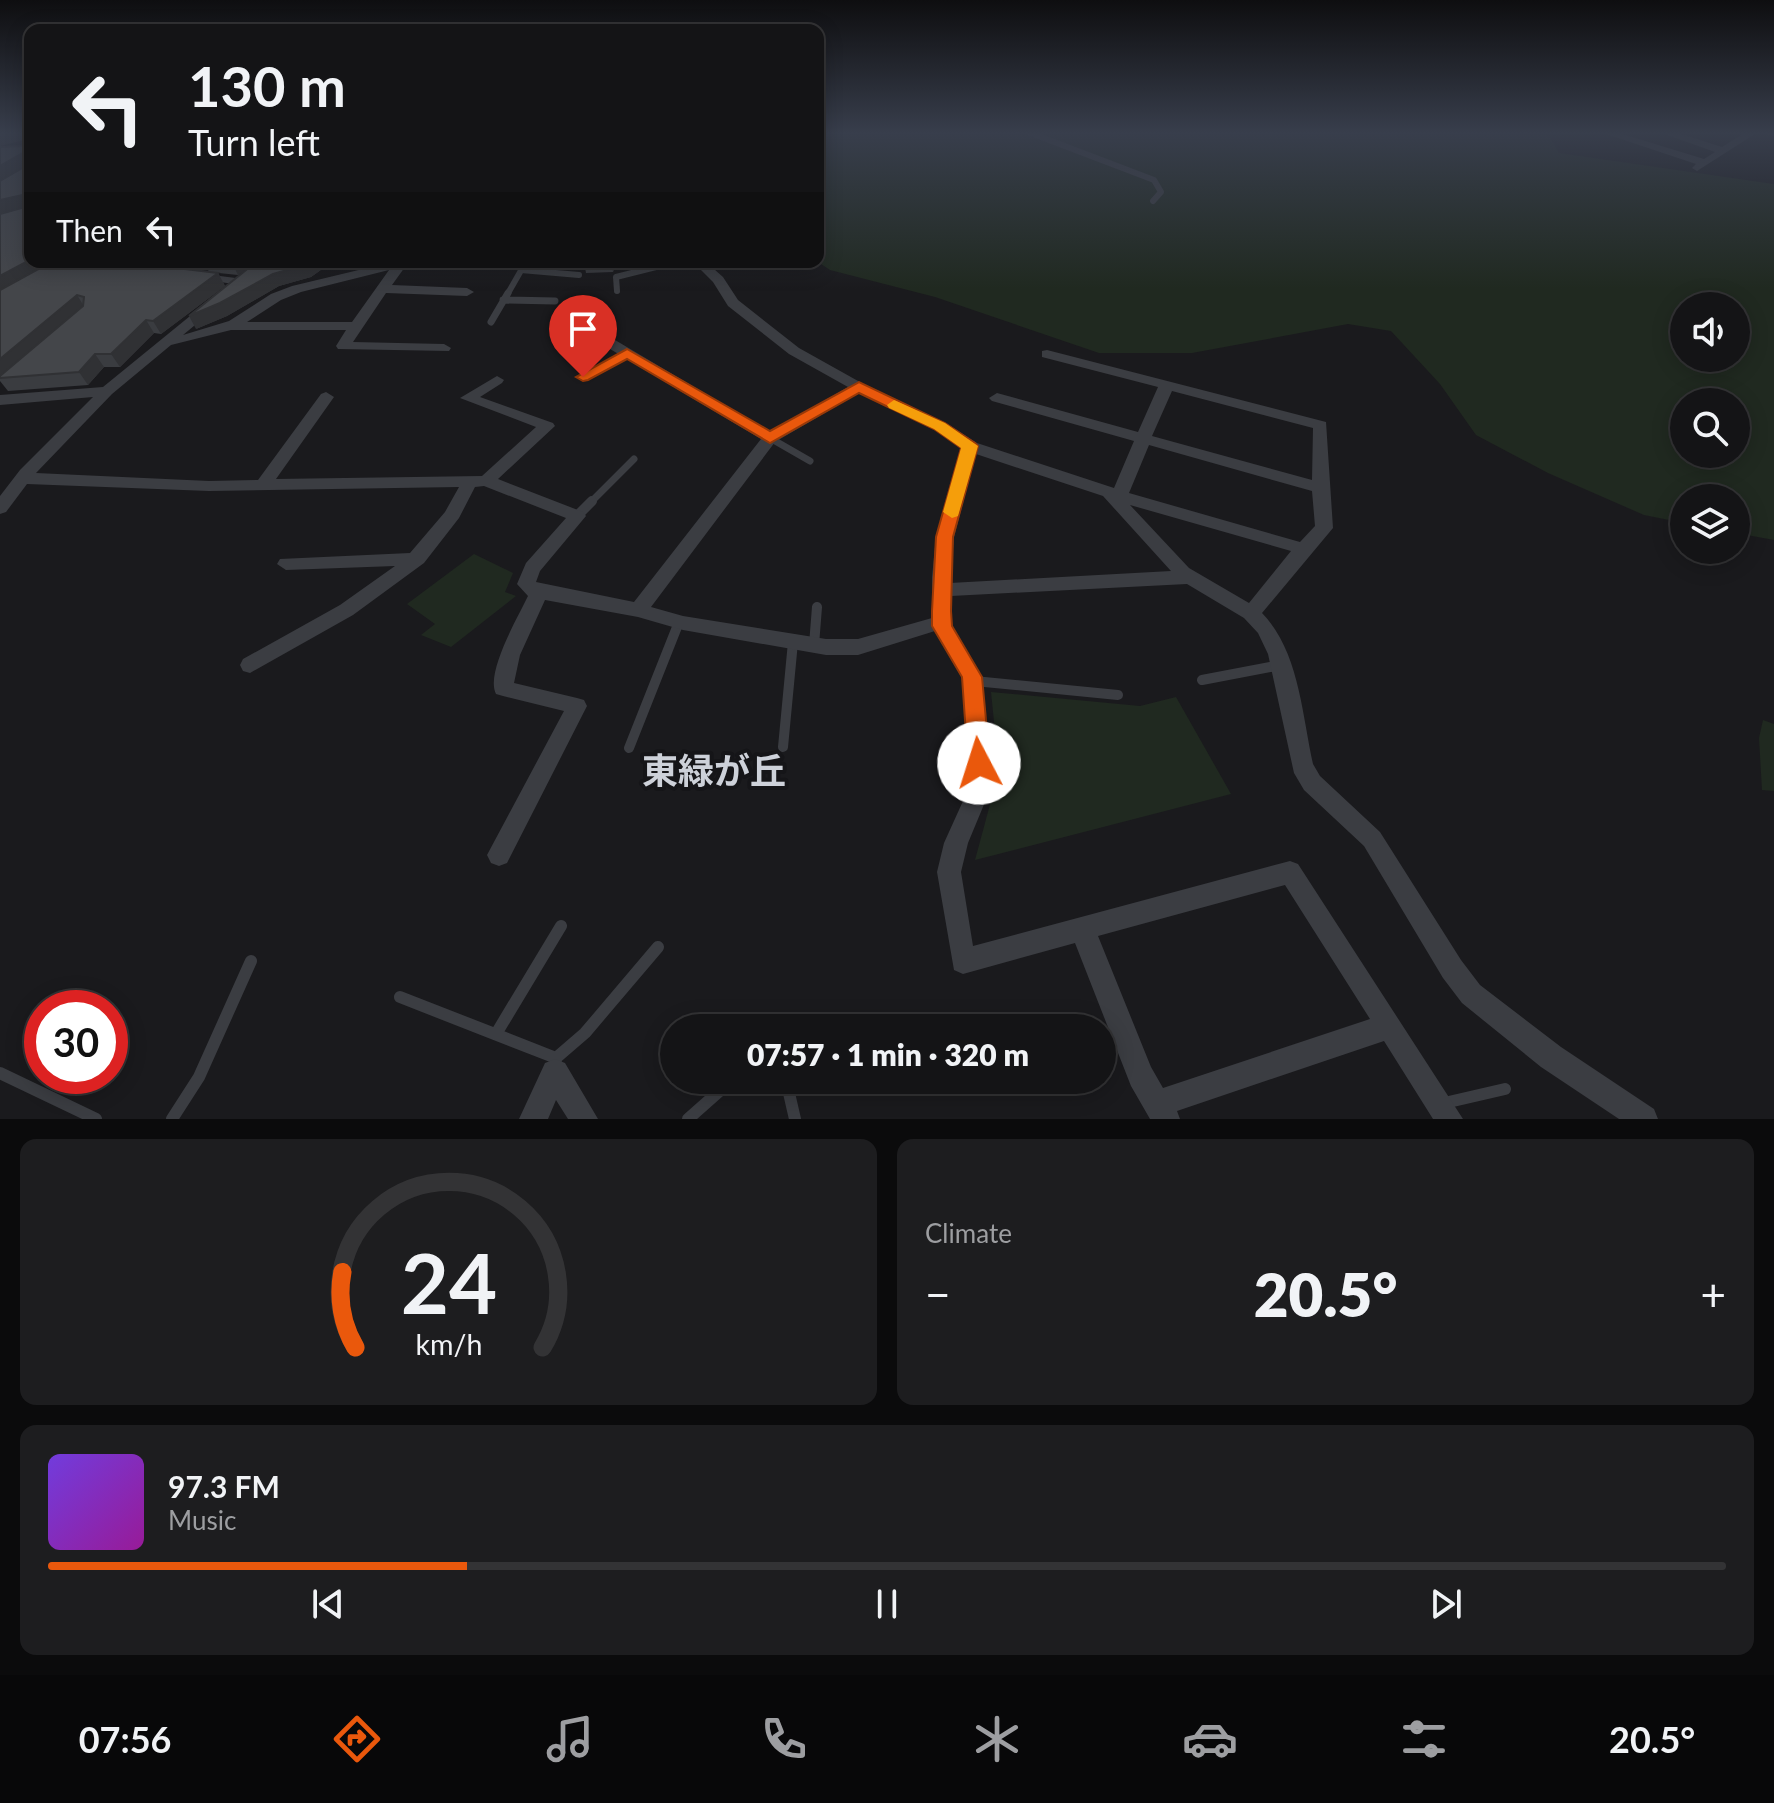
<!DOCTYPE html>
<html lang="en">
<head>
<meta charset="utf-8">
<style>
	:root { --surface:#141416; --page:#1d1d1f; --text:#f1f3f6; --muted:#9d9ea1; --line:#333335; --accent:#ea580c }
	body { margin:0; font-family:Lato,"Noto Sans JP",sans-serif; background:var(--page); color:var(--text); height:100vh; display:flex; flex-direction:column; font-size:30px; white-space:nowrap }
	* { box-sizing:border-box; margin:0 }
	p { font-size:26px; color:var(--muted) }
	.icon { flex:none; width:44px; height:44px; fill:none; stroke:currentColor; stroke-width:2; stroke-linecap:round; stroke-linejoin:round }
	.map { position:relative; height:1119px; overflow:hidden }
	.side { display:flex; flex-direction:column; gap:20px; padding:20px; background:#0b0b0c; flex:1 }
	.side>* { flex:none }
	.guide { position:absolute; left:24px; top:24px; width:800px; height:244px; border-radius:16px; box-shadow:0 4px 20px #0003,0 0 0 2px var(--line); background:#141416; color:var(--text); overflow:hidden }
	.buttons { position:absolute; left:1670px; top:292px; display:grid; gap:16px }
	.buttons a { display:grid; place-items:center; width:80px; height:80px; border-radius:50%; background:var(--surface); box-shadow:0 4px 20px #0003,0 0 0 2px var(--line); font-size:40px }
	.speed { position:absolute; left:24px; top:990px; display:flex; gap:16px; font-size:40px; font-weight:700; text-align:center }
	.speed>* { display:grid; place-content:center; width:104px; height:104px; border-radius:50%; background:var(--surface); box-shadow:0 4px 20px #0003,0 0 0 2px var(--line); line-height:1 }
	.speed .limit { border:12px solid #d22; background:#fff; color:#111 }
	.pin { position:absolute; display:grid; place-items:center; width:68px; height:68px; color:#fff; margin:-82px -34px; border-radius:50% 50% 50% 0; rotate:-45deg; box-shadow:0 0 8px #0007 }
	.pin .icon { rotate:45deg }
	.me { position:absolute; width:88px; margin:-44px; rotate:355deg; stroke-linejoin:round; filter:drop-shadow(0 0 6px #0008) }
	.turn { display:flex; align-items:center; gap:28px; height:168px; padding:0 32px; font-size:36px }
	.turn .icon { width:104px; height:104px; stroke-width:2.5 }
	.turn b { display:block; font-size:56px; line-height:68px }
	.then { display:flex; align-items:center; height:76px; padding:0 32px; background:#0003; gap:16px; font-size:30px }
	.big { font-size:60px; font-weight:800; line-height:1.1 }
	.side .card { flex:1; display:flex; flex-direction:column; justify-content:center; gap:12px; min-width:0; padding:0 28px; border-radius:16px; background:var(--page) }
	.side .dial { align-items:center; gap:0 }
	.dial svg { height:208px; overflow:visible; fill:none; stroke:var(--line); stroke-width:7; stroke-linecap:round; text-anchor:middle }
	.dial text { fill:var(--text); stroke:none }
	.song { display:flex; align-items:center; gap:24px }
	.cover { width:96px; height:96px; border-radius:12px; background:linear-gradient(135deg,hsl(260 70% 55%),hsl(300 70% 35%)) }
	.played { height:8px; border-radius:4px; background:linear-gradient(90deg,var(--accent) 25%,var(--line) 25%) }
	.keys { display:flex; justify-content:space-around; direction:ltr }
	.heat { display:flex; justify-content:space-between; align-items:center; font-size:44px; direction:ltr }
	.side .tiles { flex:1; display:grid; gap:20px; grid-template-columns:1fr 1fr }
	.card:last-child { grid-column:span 2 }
	.trip { position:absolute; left:660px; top:1014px; width:456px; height:80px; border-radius:40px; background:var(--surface); box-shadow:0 4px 20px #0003,0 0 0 2px var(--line); font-weight:800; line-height:80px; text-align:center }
	.tab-bar { display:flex; height:128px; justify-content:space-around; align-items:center; background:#080809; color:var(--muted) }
	.tab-bar .icon { width:56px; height:56px }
	.tab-bar .active { color:var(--accent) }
	.tab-bar b { font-size:36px; color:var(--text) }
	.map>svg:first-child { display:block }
	.green { fill:#202920; fill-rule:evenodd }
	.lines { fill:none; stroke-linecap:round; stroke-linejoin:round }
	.lane-far3 { stroke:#3b3d42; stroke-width:6 }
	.lane-far2 { stroke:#3b3d42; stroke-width:7 }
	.lane-far1 { stroke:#3b3d42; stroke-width:10 }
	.lane { stroke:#3b3d42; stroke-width:12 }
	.street { fill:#3b3d42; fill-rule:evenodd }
	.wall { fill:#3a3c40 }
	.shaded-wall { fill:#303134 }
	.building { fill:#44464a; stroke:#303134; stroke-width:2 }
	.route { fill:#ea580c; stroke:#983908; stroke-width:2 }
	.slow { fill:#f59e0b }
	.labels { text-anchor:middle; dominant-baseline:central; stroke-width:8; stroke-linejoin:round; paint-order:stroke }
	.near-neighbourhood-label { font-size:36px; font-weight:bold; fill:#cdd1d9; stroke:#151518 }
</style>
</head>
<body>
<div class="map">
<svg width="1774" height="1119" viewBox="0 0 1774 1119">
	<rect width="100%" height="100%" fill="#1a1a1d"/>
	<!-- green -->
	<path class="green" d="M818 132H1547L1559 153 1774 184V540L1736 533V498H1684V523L1644 515 1548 473 1476 435 1440 384 1391 331 1348 324 1192 353H1099L935 297 830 270 818 262ZM1684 306H1736V358H1684ZM1684 402H1736V454H1684Z
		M474 554 513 573 505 592 516 596 451 647 421 635 435 624 407 604Z
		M991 692 1140 706 1176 697 1231 794 975 860 999 771Z
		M1763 720 1774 724V791L1762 790 1759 738Z"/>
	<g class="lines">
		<!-- lane-far3 -->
		<path class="lane-far3" d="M1028 132 1154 180 1161 192 1153 201
			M415 262 523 267 507 295
			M521 270 579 275
			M212 278 243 282
			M617 291 616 277 676 262"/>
		<!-- lane-far2 -->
		<path class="lane-far2" d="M503 300 555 301
			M491 322 508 293
			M583 377 627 353
			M770 438 810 461
			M590 503 634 459"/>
		<!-- lane-far1 -->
		<path class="lane-far1" d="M577 516 592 501
			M814 645 817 607
			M1202 680 1281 665
			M974 681 1118 695
			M783 747 793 642
			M629 748 679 622"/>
		<!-- lane -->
		<path class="lane" d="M400 997 556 1058 555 1071
			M496 1034 561 926
			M556 1058 585 1033 658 947
			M0 1073 96 1119
			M786 1080 795 1119
			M1440 1104 1505 1089
			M172 1119 199 1077 251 961
			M688 1119 732 1080"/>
		<!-- street -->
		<path class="street" d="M1600 132H1616L1704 159 1715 152 1659 132H1675L1722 147 1746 132H1758L1697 171 1692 168 1696 164Z
			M1764 132H1774V136L1765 134Z
			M392 262H414L405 267 392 285 467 288 474 292 467 296 386 293 353 342 444 344 451 348 449 351 338 349 336 346 346 330H231L171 345 112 394 36 473 209 481 258 480 321 394 326 392 334 397 276 479 482 476 536 427 460 398 497 376 504 380 502 383 480 397 553 423 555 426 498 479 583 512 586 516 540 571 536 582 634 602 761 439 600 343V337H610L770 432 848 387 789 354 728 306 713 282 693 262H706L723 277 738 300 799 348 867 386 946 423 977 443 1114 488 1134 441 992 401 989 398 997 393 1138 432 1158 387 1042 357V351L1047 350 1326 422 1333 528 1262 613C1299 651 1302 714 1313 764L1320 776 1380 832 1461 960 1480 985 1561 1047 1654 1109 1658 1119H1619L1541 1067 1462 1003 1443 978 1364 846 1304 790 1294 773 1268 654 1258 633 1244 618 1187 584 951 596 952 626 982 677 990 763V790L968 843 961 872 973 946 1290 861 1298 864 1463 1119H1433L1384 1041 1177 1111 1180 1119H1150L1131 1086 1075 943 963 974 954 970 937 872 944 843 968 790V763L962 678 935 631 858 655H826L683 630 638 617 545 600 520 655 514 683 577 698 584 700 587 706 507 863 499 866 491 863 487 855 564 711 503 696 496 694C485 673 518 617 528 596L517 584 526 563 566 518 484 486 475 487 459 518 424 563 353 615 250 673 243 671 240 665 243 659 340 605 395 566 286 570 277 564 280 559 410 553 445 512 459 487 209 491 27 484 6 512 0 514V496L20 470 93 397 0 405V395L103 387 206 303H216L218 306 183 335 229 321 271 294 292 286ZM389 270 352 322H247L281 300 301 292ZM1172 391 1313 428 1312 480 1152 436ZM859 393 934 429 962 448 936 537 932 577V618L858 639H826L683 616 651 607 775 442ZM1149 445 1312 491 1315 526 1300 542 1129 493ZM976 454 1103 496 1171 571 950 583 954 537ZM1130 505 1291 551 1249 603 1189 568ZM1285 885 1370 1019 1163 1088 1151 1067 1098 936Z
			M555 1059 565 1063 598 1119H568L556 1100 548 1119H519L545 1063Z"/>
	</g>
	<!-- wall -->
	<path class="wall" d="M0 132H30V262H203L191 270 218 273 225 286 161 334 154 333 120 367H104L88 385 8 391 0 381V147L23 146 26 140Z
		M204 262H332L311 277 279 286 227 316 196 329 251 266 238 275 209 272Z
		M580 262H616L613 272 586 273 584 262Z"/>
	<!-- shaded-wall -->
	<path class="shaded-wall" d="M5 132H25L29 139 0 146V133Z
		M23 153 30 164 0 183V166Z
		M22 195 29 207 0 214V200Z
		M30 260V262H57L0 293V276Z
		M181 262H203L189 272 180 265Z
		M233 262H257L238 275 232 263Z
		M309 262H332L311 277 279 286 227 316 196 329 189 316 273 274Z
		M611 262H616L613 272Z
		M218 273 225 286 161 334 153 321Z
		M77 295 85 308 0 378V359Z
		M146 320 154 333 120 367 111 354Z
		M95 354 104 367 88 385 79 372Z"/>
	<!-- building -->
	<path class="building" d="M28 132H30V260L0 276V214L25 207V198L22 195 0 200V181L24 167 23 153 0 166V147L23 146 29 133Z
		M51 262H102L106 264 110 262H181L180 265 185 269 218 273 153 321 146 320 111 354H95L79 372 0 378V376L83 306 84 297 77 295 0 359V290Z
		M256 262H309L305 265 273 274 220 303 189 316Z"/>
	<!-- sky -->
	<linearGradient id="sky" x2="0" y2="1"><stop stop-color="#0e0e10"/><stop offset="0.46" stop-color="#383e4c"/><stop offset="1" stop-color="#383e4c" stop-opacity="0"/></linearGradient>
	<rect width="1774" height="289" fill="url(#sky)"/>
	<!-- route -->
	<path class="route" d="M627 349 770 431 859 382 945 423 975 443 978 446 953 537 951 611 952 626 982 677 990 763 987 770 979 773 971 770 968 763 962 677 932 626V611L936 537 961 448 934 429 859 393 770 443 627 359 588 380 583 381 576 377Z"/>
	<!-- slow -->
	<path class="slow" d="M894 400 945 423 978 446 958 516 952 518 943 512 961 448 934 429 889 408 887 405Z"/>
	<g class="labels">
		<!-- near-neighbourhood labels -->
		<g class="near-neighbourhood-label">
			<text x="714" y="770">東緑が丘</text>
		</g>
	</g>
</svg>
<div class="buttons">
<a><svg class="icon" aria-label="sound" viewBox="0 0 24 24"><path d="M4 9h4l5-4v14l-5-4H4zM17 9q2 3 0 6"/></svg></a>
<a><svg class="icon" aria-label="search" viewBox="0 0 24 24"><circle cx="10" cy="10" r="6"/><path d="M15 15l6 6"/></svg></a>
<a><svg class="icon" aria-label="layers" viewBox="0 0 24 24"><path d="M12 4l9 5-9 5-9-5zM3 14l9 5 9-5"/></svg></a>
</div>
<div class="speed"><div class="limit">30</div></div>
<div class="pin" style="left:583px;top:377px;background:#d93025"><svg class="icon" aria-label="arrive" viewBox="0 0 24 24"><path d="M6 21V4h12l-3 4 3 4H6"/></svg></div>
<svg class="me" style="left:979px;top:763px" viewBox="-20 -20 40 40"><circle r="19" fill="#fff"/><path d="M0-13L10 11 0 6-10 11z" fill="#ea580c"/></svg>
<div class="trip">07:57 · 1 min · 320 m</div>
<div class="guide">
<div class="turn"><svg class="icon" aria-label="left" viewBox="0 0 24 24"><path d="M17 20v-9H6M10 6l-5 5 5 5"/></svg><div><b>130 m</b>Turn left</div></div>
<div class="then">Then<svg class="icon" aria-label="left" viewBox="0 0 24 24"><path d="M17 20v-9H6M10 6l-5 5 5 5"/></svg></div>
</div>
</div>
<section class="side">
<div class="tiles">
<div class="card dial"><svg viewBox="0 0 100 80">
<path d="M14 69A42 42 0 1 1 86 69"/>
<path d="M14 69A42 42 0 0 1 9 40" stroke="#ea580c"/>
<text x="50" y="56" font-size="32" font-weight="700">24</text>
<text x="50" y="72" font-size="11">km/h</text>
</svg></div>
<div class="card"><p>Climate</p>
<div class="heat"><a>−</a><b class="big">20.5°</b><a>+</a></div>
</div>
<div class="card">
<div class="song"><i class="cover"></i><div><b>97.3 FM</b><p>Music</p></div></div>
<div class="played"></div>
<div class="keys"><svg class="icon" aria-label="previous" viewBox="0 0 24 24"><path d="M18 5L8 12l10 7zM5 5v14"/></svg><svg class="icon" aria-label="pause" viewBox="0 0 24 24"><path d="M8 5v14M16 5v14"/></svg><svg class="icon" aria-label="next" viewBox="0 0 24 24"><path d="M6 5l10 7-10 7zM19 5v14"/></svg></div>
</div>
</div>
</section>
<nav class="tab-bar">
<b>07:56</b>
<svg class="icon active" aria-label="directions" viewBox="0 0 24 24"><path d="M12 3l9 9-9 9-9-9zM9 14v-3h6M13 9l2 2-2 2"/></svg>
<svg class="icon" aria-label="music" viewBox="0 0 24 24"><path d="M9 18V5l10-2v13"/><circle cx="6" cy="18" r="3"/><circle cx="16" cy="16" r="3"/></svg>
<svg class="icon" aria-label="phone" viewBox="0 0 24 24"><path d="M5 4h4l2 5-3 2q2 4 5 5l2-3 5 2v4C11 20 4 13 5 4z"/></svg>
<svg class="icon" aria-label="climate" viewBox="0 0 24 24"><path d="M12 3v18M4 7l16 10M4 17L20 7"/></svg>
<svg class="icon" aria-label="car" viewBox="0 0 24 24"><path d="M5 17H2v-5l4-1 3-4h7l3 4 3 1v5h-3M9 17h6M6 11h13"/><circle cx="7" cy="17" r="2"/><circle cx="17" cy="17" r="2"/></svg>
<svg class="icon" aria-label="filters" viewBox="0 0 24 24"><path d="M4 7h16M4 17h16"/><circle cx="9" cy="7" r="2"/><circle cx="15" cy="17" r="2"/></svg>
<b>20.5°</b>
</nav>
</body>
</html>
